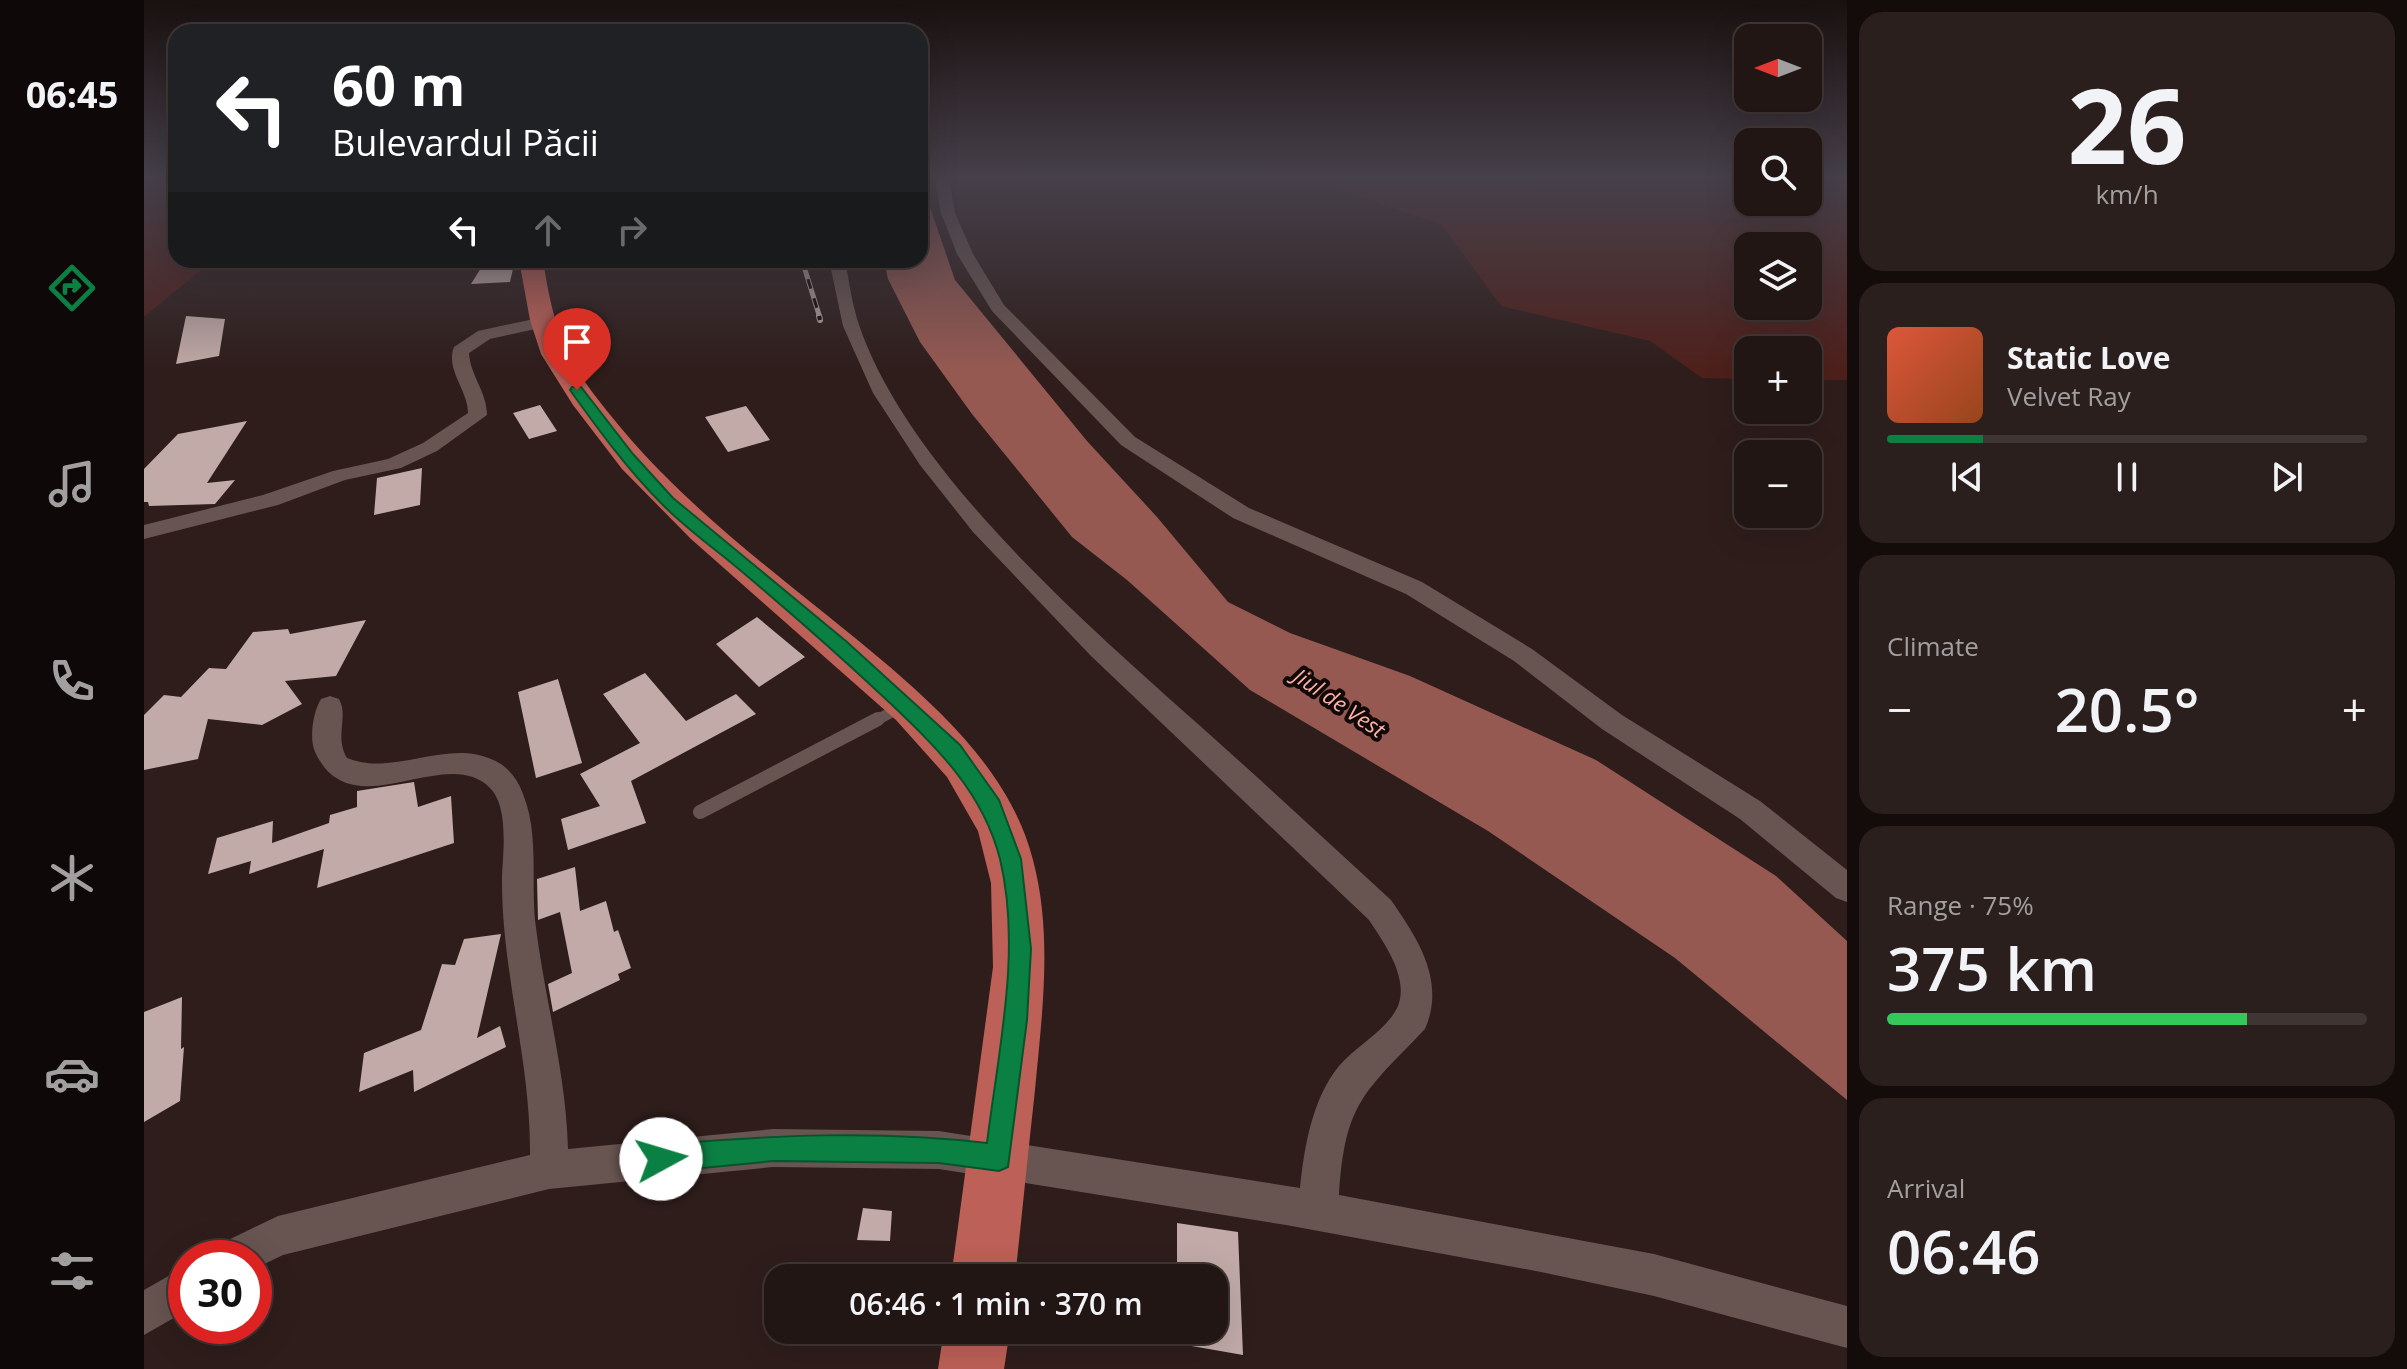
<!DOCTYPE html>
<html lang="en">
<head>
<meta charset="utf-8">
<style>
	:root { --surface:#221614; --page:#2a1f1d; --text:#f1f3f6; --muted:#a29fa0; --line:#3f3534; --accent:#0b8043 }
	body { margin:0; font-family:"Open Sans",sans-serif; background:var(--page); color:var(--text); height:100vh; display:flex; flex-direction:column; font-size:30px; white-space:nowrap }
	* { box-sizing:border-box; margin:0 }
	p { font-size:26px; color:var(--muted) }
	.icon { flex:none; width:44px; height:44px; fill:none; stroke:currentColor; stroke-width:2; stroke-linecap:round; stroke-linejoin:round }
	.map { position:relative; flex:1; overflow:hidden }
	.details { display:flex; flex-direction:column; gap:12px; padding:12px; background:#130c0b; width:560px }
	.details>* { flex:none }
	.top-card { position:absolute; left:24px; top:24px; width:760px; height:244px; border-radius:24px; box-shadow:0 8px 32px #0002,0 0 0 2px var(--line); background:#202124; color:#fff; overflow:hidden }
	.needle { width:52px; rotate:270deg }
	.buttons { position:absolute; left:1590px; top:24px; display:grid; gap:16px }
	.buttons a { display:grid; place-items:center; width:88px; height:88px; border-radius:16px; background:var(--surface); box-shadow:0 8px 32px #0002,0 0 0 2px var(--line); font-size:40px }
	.speed { position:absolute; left:24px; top:1240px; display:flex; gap:16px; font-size:40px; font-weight:700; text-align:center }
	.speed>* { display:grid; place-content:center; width:104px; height:104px; border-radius:50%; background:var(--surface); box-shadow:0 8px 32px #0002,0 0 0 2px var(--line); line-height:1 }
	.speed .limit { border:12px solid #d22; background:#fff; color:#111 }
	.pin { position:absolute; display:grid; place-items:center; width:68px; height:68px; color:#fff; margin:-82px -34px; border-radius:50% 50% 50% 0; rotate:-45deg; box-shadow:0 0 8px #0007 }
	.pin .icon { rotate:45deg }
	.me { position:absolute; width:88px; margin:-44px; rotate:84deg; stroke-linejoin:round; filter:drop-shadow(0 0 6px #0008) }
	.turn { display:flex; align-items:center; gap:28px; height:168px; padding:0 32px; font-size:36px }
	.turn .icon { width:104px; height:104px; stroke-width:2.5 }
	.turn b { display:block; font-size:56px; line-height:68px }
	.lanes { display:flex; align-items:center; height:76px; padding:0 32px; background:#0003; justify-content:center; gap:40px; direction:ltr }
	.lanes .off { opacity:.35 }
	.big { font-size:60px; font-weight:600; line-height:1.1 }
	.details .card { flex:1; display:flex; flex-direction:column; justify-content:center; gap:12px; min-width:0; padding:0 28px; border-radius:24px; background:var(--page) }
	.details .dial { align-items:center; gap:0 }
	.dial b { font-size:104px; line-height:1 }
	.song { display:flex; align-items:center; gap:24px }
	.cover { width:96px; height:96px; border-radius:12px; background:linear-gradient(135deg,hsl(10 70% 55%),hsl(20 70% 35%)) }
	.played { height:8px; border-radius:4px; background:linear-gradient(90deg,var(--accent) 20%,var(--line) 20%) }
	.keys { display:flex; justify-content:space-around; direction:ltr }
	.heat { display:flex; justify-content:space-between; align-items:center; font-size:44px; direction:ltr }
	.charge { height:12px; border-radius:6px; background:linear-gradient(90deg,#34c759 75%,var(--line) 0) }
	.trip { position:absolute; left:620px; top:1264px; width:464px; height:80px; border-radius:24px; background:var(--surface); box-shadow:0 8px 32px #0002,0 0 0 2px var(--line); font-weight:600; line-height:80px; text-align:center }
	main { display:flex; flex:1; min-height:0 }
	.tabs { display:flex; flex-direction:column; width:144px; justify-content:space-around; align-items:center; background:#0e0908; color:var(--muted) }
	.tabs .icon { width:56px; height:56px }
	.tabs .current { color:var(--accent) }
	.tabs b { font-size:36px; color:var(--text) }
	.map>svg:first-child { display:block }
	.green { fill:#4e201b; fill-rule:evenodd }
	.water { fill:#955951 }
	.building { fill:#c1aaa7 }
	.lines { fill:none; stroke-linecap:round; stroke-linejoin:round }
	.lane-far1 { stroke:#685451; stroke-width:11 }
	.lane { stroke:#685451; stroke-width:14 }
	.street { fill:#685451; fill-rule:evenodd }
	.primary { fill:#bd6057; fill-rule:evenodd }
	.rail-far1-casing { stroke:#ae9f9d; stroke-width:5 }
	.rail-casing { stroke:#ae9f9d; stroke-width:6 }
	.rail-far1 { stroke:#110908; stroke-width:3; stroke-dasharray:10; stroke-linecap:butt }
	.rail { stroke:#110908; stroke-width:4; stroke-dasharray:13; stroke-linecap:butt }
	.route { fill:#0b8043; stroke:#07532c; stroke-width:2 }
	.labels { text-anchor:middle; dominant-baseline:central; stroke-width:8; stroke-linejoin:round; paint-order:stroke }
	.water-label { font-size:22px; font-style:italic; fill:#fcb1a7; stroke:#110908 }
</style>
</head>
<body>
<main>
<nav class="tabs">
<b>06:45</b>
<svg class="icon current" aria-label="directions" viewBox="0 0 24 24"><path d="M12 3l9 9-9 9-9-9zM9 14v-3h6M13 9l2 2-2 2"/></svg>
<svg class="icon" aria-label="music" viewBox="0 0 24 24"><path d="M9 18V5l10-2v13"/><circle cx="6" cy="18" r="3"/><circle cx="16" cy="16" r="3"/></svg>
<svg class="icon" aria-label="phone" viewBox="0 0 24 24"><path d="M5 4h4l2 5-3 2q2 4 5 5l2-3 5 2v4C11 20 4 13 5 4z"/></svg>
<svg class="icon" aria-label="climate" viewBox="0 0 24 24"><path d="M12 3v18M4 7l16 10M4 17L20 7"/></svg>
<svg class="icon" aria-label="car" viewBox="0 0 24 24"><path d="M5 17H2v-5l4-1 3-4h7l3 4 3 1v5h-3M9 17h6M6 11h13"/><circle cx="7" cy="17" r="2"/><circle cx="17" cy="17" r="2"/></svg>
<svg class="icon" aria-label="filters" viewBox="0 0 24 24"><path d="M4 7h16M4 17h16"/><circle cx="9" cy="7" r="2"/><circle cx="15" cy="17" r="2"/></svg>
</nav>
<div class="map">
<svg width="1703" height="1369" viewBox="0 0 1703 1369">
	<rect width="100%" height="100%" fill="#2e1d1b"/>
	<!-- green -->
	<path class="green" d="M0 178H32V260H69L0 317Z
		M1164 178H1604V202H1664V178H1703V380H1664V350H1604V379L1558 378 1506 341 1357 306 1298 225ZM1604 246H1664V306H1604Z"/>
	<!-- water -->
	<path class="water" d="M776 178 811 280 943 441 1013 517 1084 602 1146 633 1266 676 1452 760 1632 876 1703 941V1100L1531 958 1344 831 1106 690 983 580 928 537 828 414 776 342 744 279 740 260H776Z"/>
	<!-- building -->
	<path class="building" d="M342 260H371L366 282 327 284Z
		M42 316 81 319 75 356 32 364Z
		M396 405 413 431 385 439 369 413Z
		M602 406 626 440 584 452 561 417Z
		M103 421 63 483 91 480 71 504 5 506 4 502H0V469L34 434Z
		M278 468 276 505 230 515 233 478Z
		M613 617 661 657 615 687 572 644Z
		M222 620 192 676 141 681 158 704 118 725 64 719 54 759 0 770V715L20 695 37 697 65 668 82 669 109 632 144 629 146 634Z
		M501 673 542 721 592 694 612 714 487 781 502 823 424 850 417 819 456 806 436 774 496 743 459 694Z
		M414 679 438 763 392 778 374 692Z
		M270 782 274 807 307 796 310 843 173 888 180 849 105 874 107 861 64 874 73 838 129 821 128 843 185 823 186 815 213 807V791Z
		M431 867 436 911 462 901 470 932 474 930 487 968 474 974 476 980 409 1012 404 984 428 973 416 912 394 920 393 879Z
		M357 934 333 1038 356 1026 362 1047 270 1092 269 1070 215 1092 220 1053 277 1030 298 964 311 965 320 939Z
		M38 997 37 1049 40 1047 36 1101 0 1122V1012Z
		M719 1208 748 1211 746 1241 713 1240Z
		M1033 1223 1094 1232 1099 1355 1019 1341 1020 1330H1070V1278H1033Z"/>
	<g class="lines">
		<!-- lane-far1 -->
		<path class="lane-far1" d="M731 721 759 706"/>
		<!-- lane -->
		<path class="lane" d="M556 812 734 719"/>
		<!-- street -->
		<path class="street" d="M791 178H805L811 213 829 254 860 305 991 437 1105 508 1278 582 1388 649 1478 715 1616 801 1703 870V902L1692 898 1596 819 1458 729 1370 661 1262 594 1089 518 977 445 848 311 813 254 797 213Z
			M685 260H701C705 281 708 304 715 325 765 471 941 623 1054 724 1119 782 1183 841 1247 900 1274 939 1302 981 1281 1029 1220 1093 1201 1102 1195 1195L1510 1254 1703 1306V1348L1510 1296 1397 1272 1142 1225 795 1169 629 1167 405 1189 139 1255 110 1269V1258H70L76 1244 134 1216 386 1155C387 1061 357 971 358 877 359 853 365 807 346 788 301 742 208 831 171 752 165 738 169 712 177 699L186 696 195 699C205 717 190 736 203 758 249 777 301 739 347 759 363 765 373 778 379 794 395 833 387 879 391 920 400 997 422 1071 424 1149L629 1129 795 1131 1156 1188C1160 1148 1168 1099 1195 1066 1211 1047 1240 1032 1252 1010 1268 981 1240 943 1225 920L947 656 829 532 776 465 729 393 699 326Z
			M399 317 405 318V326L346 339 325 353C326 375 343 392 343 415L293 451 257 468 201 480 134 505 0 539V525L119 495 189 471 244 459 279 443 324 413C324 390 301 369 310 347L334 331Z
			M42 1266V1311L0 1335V1290Z"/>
		<!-- primary -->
		<path class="primary" d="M375 260H399C404 292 410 324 424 354 438 381 458 405 477 428 555 521 654 589 746 667 807 720 868 779 889 860 909 935 898 1014 891 1090 884 1153 878 1215 871 1278H807L849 967 847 883 834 831 803 777 752 720 547 539 478 469 429 405 397 354 386 320Z
			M800 1330H866L860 1369H794Z"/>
		<defs>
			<path id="rail-far1" d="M658 260 676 318"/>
			<path id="rail" d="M675 316 676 320"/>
		</defs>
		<!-- rail-far1 casing -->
		<use href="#rail-far1" class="rail-far1-casing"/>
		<!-- rail casing -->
		<use href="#rail" class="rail-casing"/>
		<!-- rail-far1 -->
		<use href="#rail-far1" class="rail-far1"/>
		<!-- rail -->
		<use href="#rail" class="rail"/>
	</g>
	<!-- sky -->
	<linearGradient id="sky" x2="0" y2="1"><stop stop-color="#19100f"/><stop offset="0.48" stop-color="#46404a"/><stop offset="1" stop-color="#46404a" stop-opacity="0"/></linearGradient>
	<rect width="1703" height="370" fill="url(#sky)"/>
	<!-- route -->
	<path class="route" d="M428 387H437L489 454 529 498 703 642 816 745 855 800 877 859 887 949 883 1020 864 1167 855 1171 795 1163 629 1161 517 1172 508 1168 504 1159 508 1149 517 1145C626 1135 734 1130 843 1143 854 1052 878 950 856 859 839 792 794 749 746 703 697 657 647 613 596 570 570 548 541 528 517 503 483 469 454 429 426 390Z"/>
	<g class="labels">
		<!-- water labels -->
		<g class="water-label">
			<text transform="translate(1196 702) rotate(34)">Jiul de Vest</text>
		</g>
	</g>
</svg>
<div class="buttons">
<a><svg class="needle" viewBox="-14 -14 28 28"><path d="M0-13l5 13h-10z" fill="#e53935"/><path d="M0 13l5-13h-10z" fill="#a29fa0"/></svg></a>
<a><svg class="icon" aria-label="search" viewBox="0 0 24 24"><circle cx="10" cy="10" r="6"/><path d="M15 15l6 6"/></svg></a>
<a><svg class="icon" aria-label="layers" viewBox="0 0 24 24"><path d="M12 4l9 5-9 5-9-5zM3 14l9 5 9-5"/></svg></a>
<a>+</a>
<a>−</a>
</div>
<div class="speed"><div class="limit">30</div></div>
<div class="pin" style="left:433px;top:390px;background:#d93025"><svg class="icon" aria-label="arrive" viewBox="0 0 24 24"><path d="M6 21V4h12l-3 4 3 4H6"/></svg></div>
<svg class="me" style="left:517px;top:1159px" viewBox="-20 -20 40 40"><circle r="19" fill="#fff"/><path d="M0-13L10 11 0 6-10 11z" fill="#0b8043"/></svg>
<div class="trip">06:46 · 1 min · 370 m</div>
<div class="top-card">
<div class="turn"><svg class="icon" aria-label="left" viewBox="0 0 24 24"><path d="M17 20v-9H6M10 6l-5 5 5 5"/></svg><div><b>60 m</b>Bulevardul Păcii</div></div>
<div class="lanes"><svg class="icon" aria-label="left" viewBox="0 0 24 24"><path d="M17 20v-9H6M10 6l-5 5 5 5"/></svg><svg class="icon off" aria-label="ahead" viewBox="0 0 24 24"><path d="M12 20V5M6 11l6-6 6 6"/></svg><svg class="icon off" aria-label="right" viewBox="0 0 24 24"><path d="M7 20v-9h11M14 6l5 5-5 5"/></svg></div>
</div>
</div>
<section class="details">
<div class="card dial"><b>26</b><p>km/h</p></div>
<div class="card">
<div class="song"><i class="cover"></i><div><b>Static Love</b><p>Velvet Ray</p></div></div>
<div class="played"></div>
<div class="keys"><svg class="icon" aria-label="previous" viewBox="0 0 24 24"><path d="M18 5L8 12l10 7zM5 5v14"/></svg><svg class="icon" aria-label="pause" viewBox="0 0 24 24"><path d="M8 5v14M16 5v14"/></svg><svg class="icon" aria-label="next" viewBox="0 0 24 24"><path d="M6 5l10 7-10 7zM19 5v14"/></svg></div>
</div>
<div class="card"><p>Climate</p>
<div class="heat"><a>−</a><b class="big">20.5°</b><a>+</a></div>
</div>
<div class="card"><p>Range · 75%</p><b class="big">375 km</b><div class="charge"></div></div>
<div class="card"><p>Arrival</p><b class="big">06:46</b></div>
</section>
</main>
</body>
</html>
